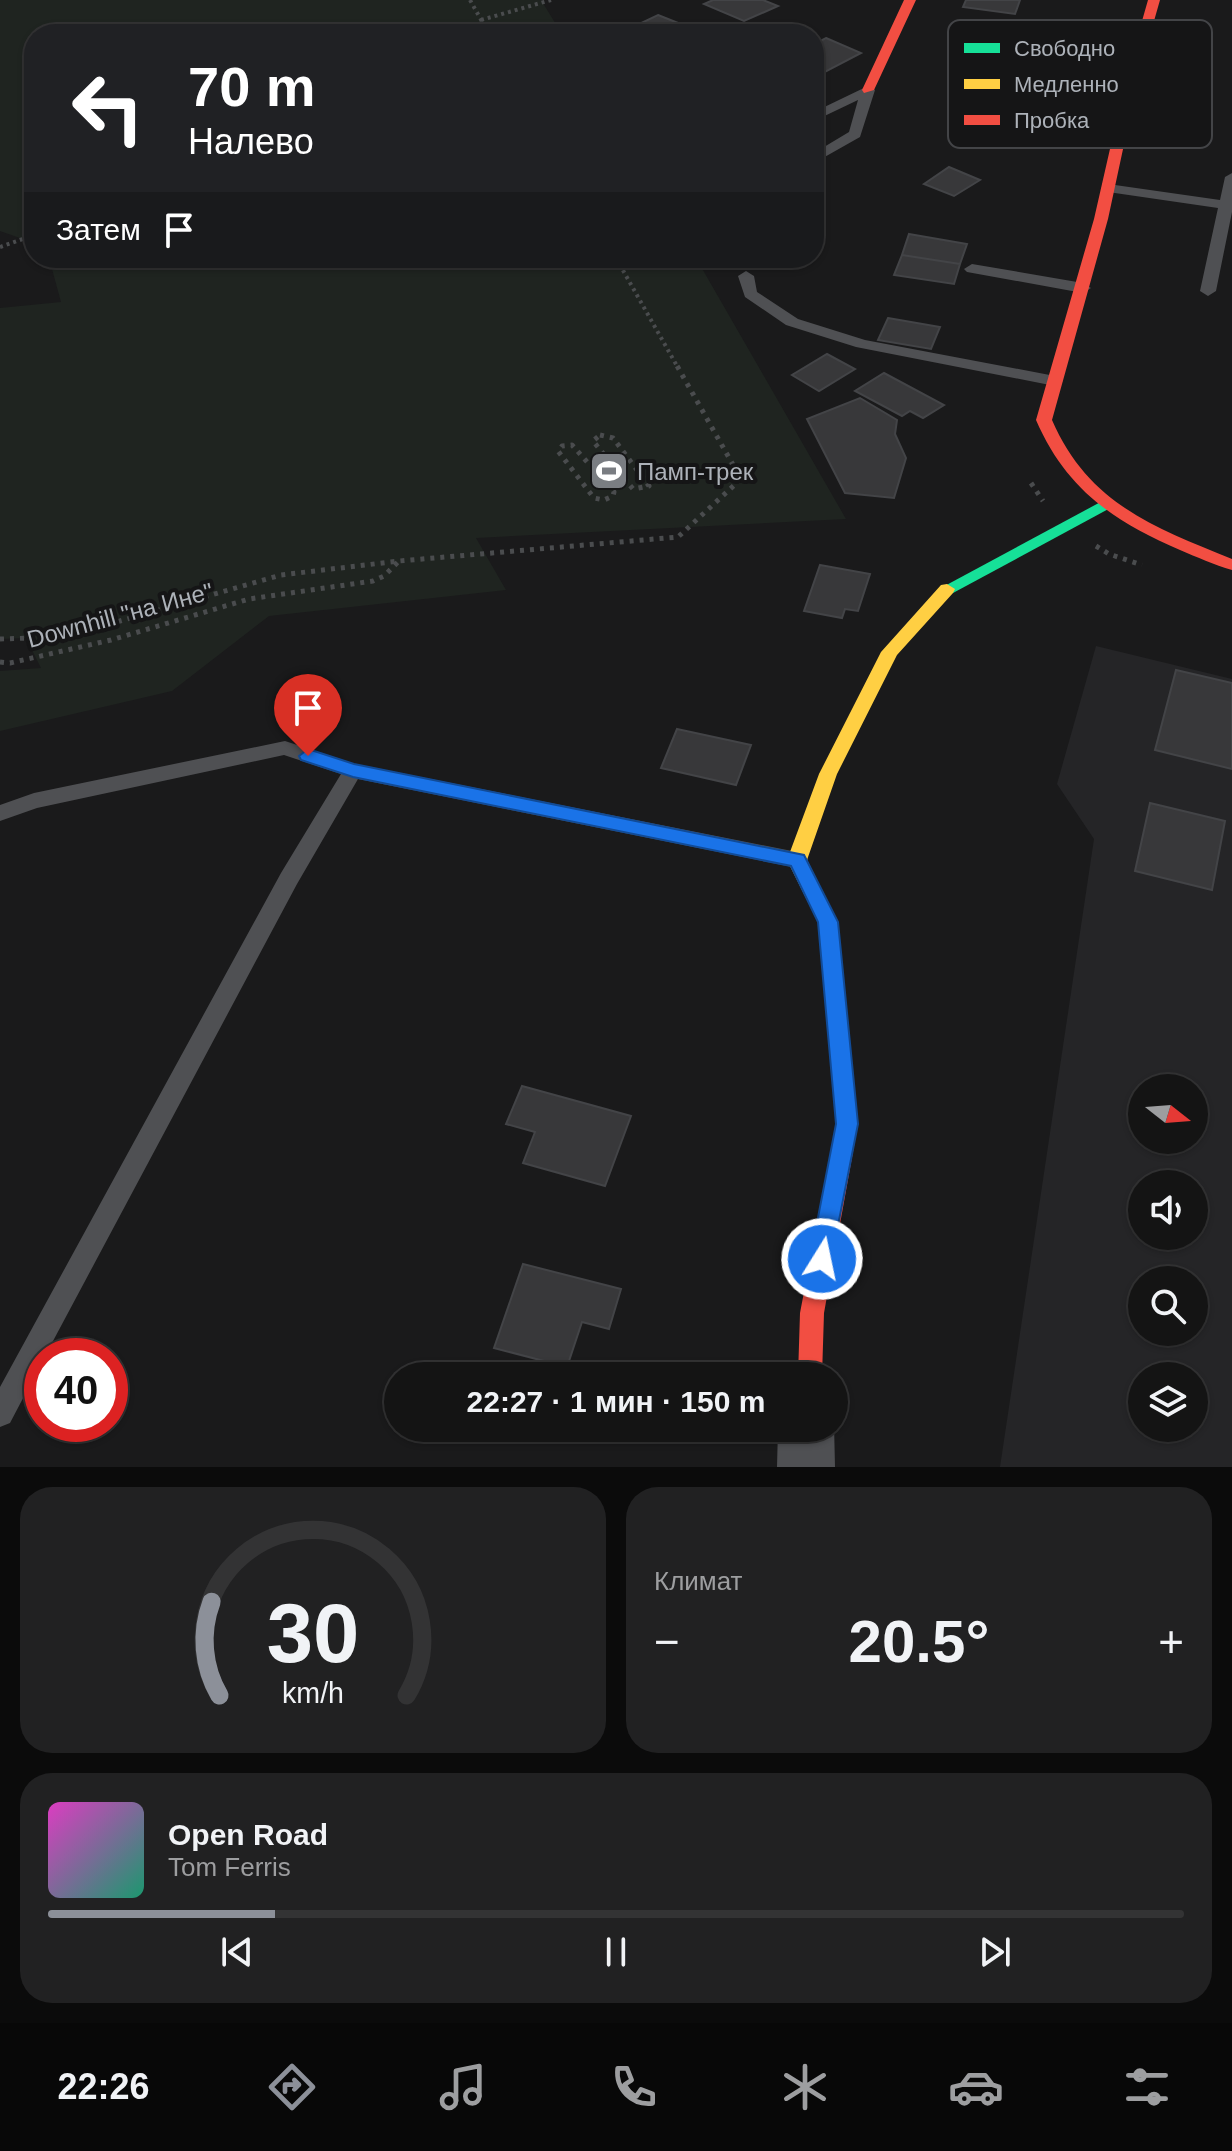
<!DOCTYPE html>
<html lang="ru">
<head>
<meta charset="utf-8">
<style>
	:root { --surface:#141414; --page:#212122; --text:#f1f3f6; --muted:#9d9ea0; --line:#333334; --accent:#8c9099 }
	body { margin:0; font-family:Helvetica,sans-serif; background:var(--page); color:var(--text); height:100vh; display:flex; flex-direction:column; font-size:30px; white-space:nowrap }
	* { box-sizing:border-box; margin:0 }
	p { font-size:26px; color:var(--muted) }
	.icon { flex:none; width:44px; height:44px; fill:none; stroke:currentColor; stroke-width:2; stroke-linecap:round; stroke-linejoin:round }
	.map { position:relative; height:1467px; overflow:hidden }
	.panel { display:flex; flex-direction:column; gap:20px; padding:20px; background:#0b0b0b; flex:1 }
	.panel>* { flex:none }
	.hud { position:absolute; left:24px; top:24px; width:800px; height:244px; border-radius:32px; box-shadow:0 2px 6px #0004,0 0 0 2px var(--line); background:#202124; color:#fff; overflow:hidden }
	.needle { width:52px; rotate:107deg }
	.buttons { position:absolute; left:1128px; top:1074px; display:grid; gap:16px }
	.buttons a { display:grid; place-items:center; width:80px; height:80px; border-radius:50%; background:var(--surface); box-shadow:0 2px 6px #0004,0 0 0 2px var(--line); font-size:40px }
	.speed { position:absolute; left:24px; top:1338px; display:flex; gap:16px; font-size:40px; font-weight:700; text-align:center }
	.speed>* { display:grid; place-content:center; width:104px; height:104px; border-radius:50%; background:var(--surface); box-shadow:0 2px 6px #0004,0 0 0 2px var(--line); line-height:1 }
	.speed .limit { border:12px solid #d22; background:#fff; color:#111 }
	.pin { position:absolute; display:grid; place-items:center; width:68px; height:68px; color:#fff; margin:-82px -34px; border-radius:50% 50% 50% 0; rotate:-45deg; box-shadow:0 0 8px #0007 }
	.pin .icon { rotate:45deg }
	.me { position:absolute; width:88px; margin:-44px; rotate:10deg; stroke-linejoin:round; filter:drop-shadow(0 0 6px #0008) }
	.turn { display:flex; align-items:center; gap:28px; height:168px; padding:0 32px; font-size:36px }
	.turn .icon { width:104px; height:104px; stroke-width:2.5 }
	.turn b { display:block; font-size:56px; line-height:68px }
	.then { display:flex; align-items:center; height:76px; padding:0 32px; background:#0003; gap:16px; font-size:30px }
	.big { font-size:60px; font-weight:700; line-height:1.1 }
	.panel .tile { flex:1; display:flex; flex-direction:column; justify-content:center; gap:12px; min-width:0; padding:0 28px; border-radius:32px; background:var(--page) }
	.panel .dial { align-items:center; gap:0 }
	.dial svg { height:208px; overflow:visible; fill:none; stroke:var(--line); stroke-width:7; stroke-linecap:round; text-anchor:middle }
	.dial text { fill:var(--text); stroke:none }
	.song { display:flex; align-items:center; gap:24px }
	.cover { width:96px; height:96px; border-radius:12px; background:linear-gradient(135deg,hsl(310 70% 55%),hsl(160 70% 35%)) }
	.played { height:8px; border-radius:4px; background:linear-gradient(90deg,var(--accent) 20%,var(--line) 20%) }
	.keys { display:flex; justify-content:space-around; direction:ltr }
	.heat { display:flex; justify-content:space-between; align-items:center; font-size:44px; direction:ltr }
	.panel .tiles { flex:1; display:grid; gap:20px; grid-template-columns:1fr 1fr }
	.tile:last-child { grid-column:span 2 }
	.trip { position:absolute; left:384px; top:1362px; width:464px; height:80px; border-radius:40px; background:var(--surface); box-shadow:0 2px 6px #0004,0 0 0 2px var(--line); font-weight:700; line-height:80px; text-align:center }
	.menu { display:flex; height:128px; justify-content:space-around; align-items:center; background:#080808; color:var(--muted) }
	.menu .icon { width:56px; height:56px }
	.menu .active { color:var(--accent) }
	.menu b { font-size:36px; color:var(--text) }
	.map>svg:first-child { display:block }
	.built { fill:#252527; fill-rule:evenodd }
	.green { fill:#1f2420 }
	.building { fill:#38383a; stroke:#434447; stroke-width:2 }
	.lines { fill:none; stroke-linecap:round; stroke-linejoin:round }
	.path-far1 { stroke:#4a4c4e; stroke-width:4; stroke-dasharray:3 4; stroke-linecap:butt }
	.path { stroke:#4a4c4e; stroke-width:5; stroke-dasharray:4 6; stroke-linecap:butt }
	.lane { fill:#4f5053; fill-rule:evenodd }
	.street { fill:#4f5053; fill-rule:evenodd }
	.fast { fill:#16e098; fill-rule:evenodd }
	.slow { fill:#ffcf43; fill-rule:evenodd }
	.jam { fill:#f24e42; fill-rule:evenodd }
	.route { fill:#1a73e8; stroke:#114b97; stroke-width:2 }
	.labels { text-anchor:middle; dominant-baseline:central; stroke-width:8; stroke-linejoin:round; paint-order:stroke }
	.poi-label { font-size:24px; fill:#adb2b9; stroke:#151516; text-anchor:start }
	.street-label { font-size:24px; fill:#adb2b9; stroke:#151516 }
	.key { fill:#151516; stroke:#434447; stroke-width:2 }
	.key-label { font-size:22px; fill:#adb2b9 }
</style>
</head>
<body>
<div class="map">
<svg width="1232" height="1467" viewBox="0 0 1232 1467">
	<rect width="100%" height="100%" fill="#1a1a1b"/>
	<!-- built -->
	<path class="built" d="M1096 646 1232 679V1467H1000L1094 839 1057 784ZM1142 1088H1194V1140H1142ZM1142 1184H1194V1236H1142ZM1142 1280H1194V1332H1142ZM1142 1376H1194V1428H1142Z"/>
	<!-- green -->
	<path class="green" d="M0 0H541L562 34H34V243L0 231Z
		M49 258H696L846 519 476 538 506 590 269 616 172 691 0 731V671L41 668 26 638 0 639V308L61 302Z"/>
	<!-- building -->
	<path class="building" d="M713 0H763L778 6 744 21 704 4Z
		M966 0H1020L1015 14 963 7Z
		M658 15 683 25 666 34H654L635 26Z
		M826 38 861 53 821 74 814 71V44Z
		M949 167 980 180 954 196 924 184Z
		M909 234 967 244 960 264 902 255Z
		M902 255 960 264 954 284 894 275Z
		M888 318 940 327 931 349 878 340Z
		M827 354 855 369 819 391 792 375Z
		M884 373 944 405 923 418 910 411 902 416 855 391Z
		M860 398 897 420 895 434 906 458 894 498 845 493 807 419Z
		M820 565 870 574 858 611 845 609 842 618 804 611Z
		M1176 670 1232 683V769L1155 750Z
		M677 729 751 745 736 785 661 768Z
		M1150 803 1225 821 1212 890 1135 871Z
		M522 1086 631 1116 605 1186 523 1163 535 1132 506 1124Z
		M523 1264 621 1289 609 1329 582 1322 567 1367 494 1348Z"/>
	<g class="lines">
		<!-- path-far1 -->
		<path class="path-far1" d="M470 0 489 34
			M481 20 551 0
			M0 247 34 235
			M616 258 677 366
			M712 258 723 264"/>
		<!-- path -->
		<path class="path" d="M600 435 613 438 649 486 633 489 619 472 609 471 601 477 614 492 613 496 604 500 594 498 558 451 562 446 572 445 588 463 601 464 606 457 593 441Z
			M1031 483 1043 501
			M1096 546 1109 554 1142 565
			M0 639 64 637 281 575 399 561 678 537 741 479 676 364
			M0 662 10 663 111 640 249 599 373 581 384 576 398 562"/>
		<!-- lane -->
		<path class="lane" d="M868 86 875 90 860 137 814 163V153L849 132 858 100 814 121V112Z
			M1232 173V212L1216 291 1208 296 1200 291 1218 208 1108 192 1101 188 1108 184 1220 200 1225 177Z
			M972 264 1083 283 1091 288 1083 293 967 272 964 269Z
			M746 271 754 276 757 292 798 319 865 340 1055 376 1063 381 1055 386 856 347 786 325 745 297 738 276Z
			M285 741 355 764 797 852 805 854 808 860 805 866 797 868 358 779 297 884 45 1356H42V1362L10 1423 0 1427V1387L281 873 341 774 284 755 37 808 0 821V805L34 793Z"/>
		<!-- street -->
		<path class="street" d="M834 1424 835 1467H777L778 1428H834Z"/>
		<!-- fast -->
		<path class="fast" d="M1108 498 1116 503 1114 506 953 593 947 594 939 589Z"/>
		<!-- slow -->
		<path class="slow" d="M947 584 955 589 953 593 897 655 837 774 807 860 838 922 847 1023 844 1029 837 1031 830 1029 827 1023 818 922 787 860 819 774 881 652 941 585Z"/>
		<!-- jam -->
		<path class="jam" d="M904 0H916L874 90 864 93 862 90Z
			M1148 0H1160L1140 70 1108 219 1052 420C1088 503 1153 527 1232 559V570C1214 565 1197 557 1180 550 1113 521 1066 489 1036 420L1094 219 1128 70Z
			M837 1015 844 1017 847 1023 858 1124 824 1313 822 1376H798L800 1313 836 1124 827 1023 830 1017Z"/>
	</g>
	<!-- route -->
	<path class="route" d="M308 749 354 764 804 855 838 922 858 1124 830 1266 822 1269 814 1266 810 1259 836 1124 818 922 791 866 353 777 301 760 299 756Z"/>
	<!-- icons -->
	<defs>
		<symbol id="stadium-square" viewBox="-11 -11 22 22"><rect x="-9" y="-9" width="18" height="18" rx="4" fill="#7a7d82" stroke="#151516"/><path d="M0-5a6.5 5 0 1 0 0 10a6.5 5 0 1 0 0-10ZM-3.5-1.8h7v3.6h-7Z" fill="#fff"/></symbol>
	</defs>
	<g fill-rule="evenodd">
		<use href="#stadium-square" x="587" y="449" width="44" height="44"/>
	</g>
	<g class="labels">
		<!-- poi labels -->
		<g class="poi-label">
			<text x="637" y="471">Памп-трек</text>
		</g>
		<!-- street labels -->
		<g class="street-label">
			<text transform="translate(120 615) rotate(-15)">Downhill "на Ине"</text>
		</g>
	</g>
	<!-- legend -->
	<rect x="948" y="20" width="264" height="128" rx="12" class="key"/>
	<rect x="964" y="43" width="36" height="10" fill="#16e098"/>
	<rect x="964" y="79" width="36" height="10" fill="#ffcf43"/>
	<rect x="964" y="115" width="36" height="10" fill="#f24e42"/>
	<g class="key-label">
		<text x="1014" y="56">Свободно</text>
		<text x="1014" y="92">Медленно</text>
		<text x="1014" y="128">Пробка</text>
	</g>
</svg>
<div class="buttons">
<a><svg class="needle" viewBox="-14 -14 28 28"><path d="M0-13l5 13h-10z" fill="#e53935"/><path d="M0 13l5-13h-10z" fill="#9d9ea0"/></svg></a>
<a><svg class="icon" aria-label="sound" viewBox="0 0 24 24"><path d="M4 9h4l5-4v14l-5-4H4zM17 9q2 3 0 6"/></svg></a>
<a><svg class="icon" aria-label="search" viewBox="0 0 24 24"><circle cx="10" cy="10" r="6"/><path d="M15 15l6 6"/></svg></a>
<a><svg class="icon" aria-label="layers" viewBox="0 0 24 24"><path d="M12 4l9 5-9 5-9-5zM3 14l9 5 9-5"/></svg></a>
</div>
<div class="speed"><div class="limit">40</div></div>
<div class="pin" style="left:308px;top:756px;background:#d93025"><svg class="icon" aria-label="arrive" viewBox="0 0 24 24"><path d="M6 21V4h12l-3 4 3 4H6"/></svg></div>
<svg class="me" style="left:822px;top:1259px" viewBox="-20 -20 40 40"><circle r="17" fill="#1a73e8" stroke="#fff" stroke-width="3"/><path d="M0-11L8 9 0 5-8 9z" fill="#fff"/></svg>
<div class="trip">22:27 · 1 мин · 150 m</div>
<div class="hud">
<div class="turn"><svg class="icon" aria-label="left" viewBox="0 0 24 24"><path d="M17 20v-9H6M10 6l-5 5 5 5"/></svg><div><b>70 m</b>Налево</div></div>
<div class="then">Затем<svg class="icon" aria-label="arrive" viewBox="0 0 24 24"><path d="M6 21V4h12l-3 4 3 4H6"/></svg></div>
</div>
</div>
<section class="panel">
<div class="tiles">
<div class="tile dial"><svg viewBox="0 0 100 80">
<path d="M14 69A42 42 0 1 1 86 69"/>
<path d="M14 69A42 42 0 0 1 11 33" stroke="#8c9099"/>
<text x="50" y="56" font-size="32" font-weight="700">30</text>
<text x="50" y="72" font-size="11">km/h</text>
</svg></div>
<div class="tile"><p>Климат</p>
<div class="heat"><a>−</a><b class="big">20.5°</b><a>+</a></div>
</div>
<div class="tile">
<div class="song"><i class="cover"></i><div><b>Open Road</b><p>Tom Ferris</p></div></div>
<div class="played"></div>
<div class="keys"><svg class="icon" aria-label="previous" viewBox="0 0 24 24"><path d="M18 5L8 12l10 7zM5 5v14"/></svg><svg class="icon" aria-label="pause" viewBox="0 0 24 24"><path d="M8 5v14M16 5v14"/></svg><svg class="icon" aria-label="next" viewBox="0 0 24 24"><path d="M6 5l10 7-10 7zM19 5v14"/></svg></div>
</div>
</div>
</section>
<nav class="menu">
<b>22:26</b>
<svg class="icon active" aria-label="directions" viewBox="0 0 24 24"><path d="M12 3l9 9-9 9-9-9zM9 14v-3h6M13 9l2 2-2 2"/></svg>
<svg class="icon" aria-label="music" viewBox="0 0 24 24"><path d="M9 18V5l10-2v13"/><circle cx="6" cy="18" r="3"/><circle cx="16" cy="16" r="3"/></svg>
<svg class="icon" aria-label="phone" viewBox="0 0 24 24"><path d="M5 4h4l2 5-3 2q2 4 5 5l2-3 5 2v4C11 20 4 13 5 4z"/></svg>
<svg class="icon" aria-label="climate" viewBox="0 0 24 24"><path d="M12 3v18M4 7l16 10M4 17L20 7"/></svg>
<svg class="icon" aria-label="car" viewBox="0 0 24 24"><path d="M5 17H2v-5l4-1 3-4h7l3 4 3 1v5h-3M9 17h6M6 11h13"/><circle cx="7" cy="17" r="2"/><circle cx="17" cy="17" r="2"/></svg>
<svg class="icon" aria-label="filters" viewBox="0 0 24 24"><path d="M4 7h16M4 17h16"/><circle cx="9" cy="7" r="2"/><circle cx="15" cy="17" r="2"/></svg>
</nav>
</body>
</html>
